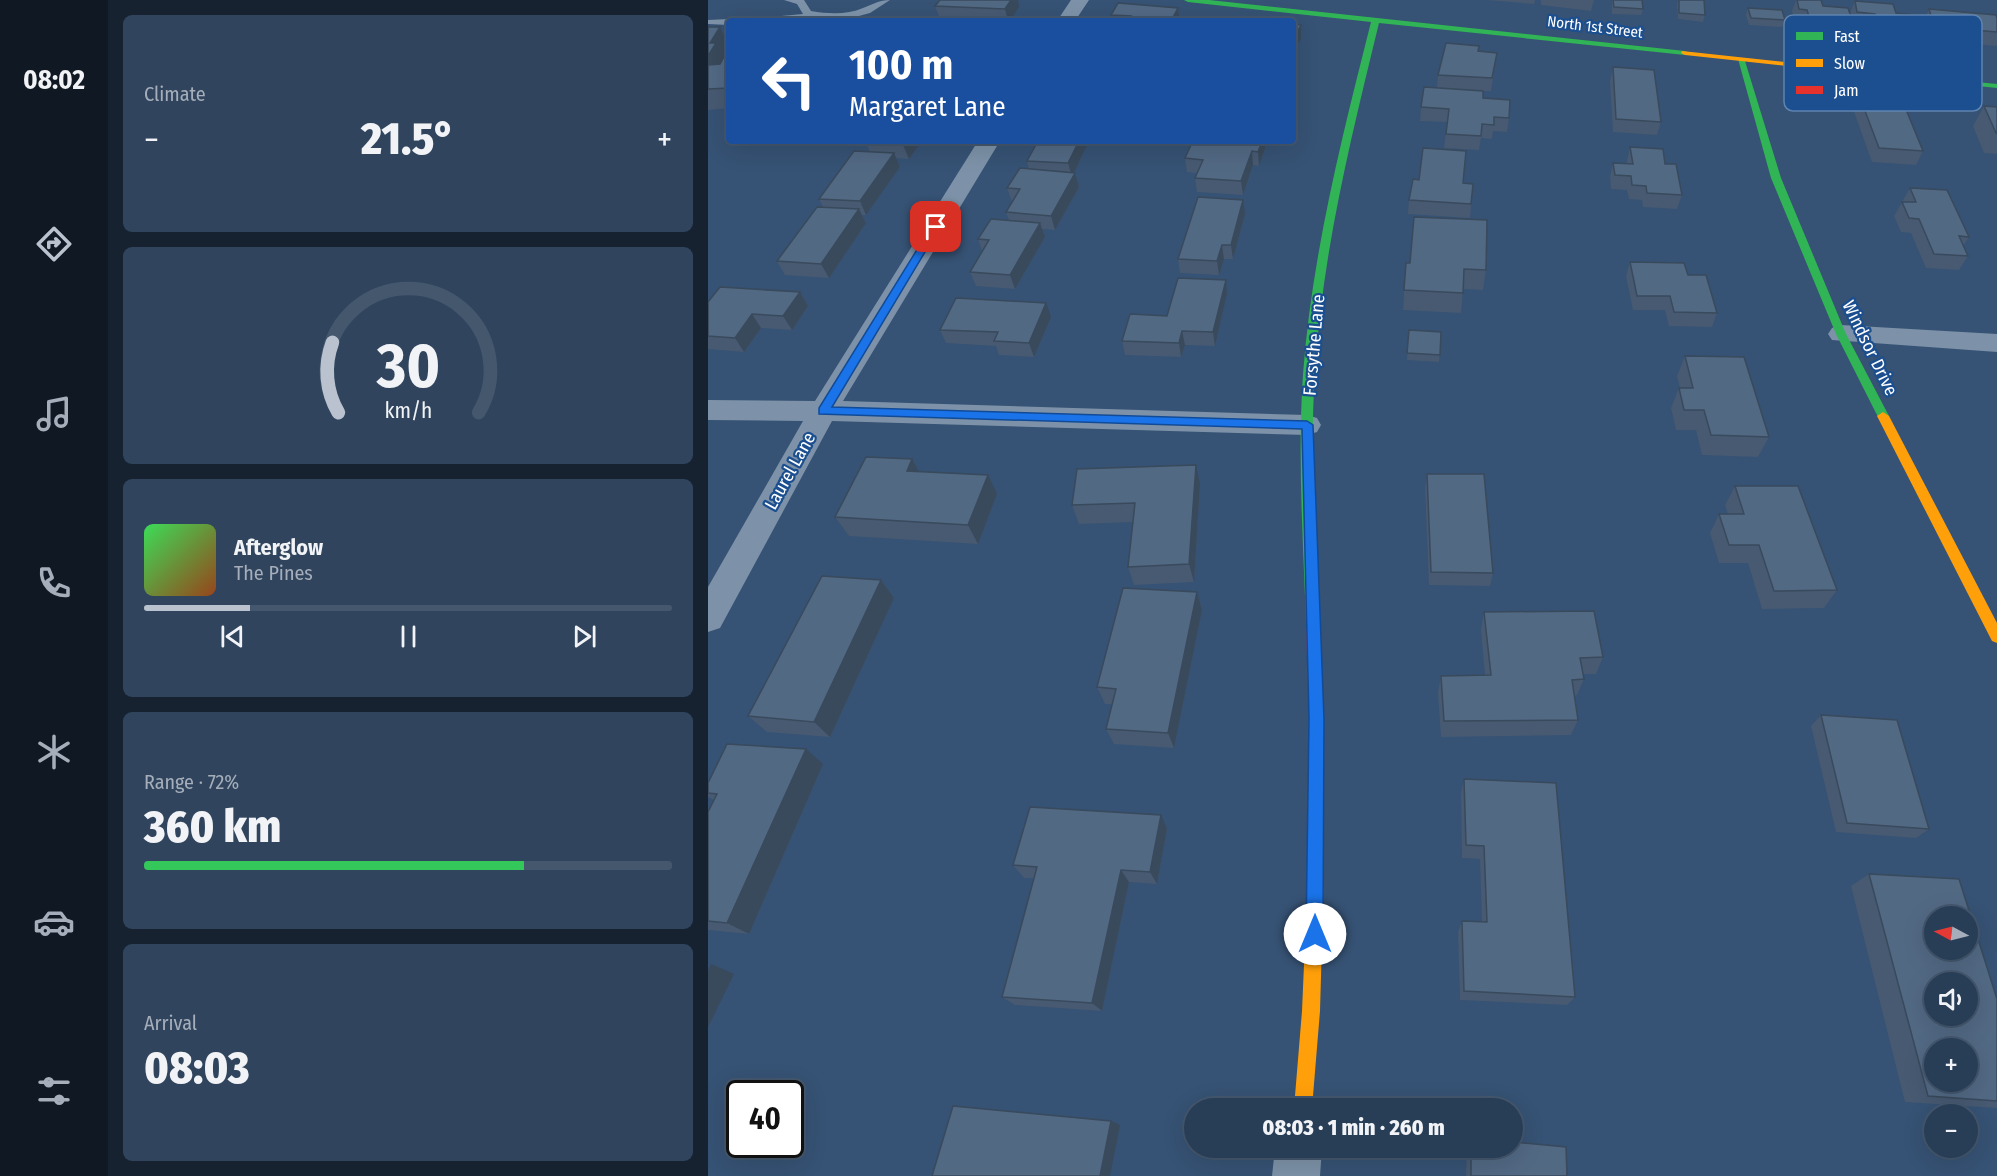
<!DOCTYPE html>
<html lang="en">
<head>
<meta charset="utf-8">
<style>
	:root { --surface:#283e57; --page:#30455d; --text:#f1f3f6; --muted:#a5aeba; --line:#44576d; --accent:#b9c2ce }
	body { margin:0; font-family:"Fira Sans Condensed",sans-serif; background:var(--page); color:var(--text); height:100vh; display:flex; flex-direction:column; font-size:22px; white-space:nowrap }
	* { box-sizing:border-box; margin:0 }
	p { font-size:20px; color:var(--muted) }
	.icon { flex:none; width:33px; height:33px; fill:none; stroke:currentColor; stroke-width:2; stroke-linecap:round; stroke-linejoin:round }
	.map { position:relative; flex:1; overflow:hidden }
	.sheet { display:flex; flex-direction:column; gap:15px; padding:15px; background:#162230; width:600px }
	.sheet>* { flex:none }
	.banner { position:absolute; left:18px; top:18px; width:570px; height:126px; border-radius:6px; box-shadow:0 6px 24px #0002,0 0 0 2px var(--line); background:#1a4fa0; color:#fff; overflow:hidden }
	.needle { width:39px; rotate:277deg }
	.tools { position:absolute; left:1216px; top:906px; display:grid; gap:12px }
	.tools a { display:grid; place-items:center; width:54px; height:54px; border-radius:50%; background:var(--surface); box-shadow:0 6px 24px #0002,0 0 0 2px var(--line); font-size:30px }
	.speed { position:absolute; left:18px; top:1080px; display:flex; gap:12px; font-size:30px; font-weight:700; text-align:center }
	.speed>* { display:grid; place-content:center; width:78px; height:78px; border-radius:50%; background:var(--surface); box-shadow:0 6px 24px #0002,0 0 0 2px var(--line); line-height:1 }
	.speed .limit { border:3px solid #111; border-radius:9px; background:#fff; color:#111 }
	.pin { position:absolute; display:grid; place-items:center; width:51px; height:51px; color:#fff; margin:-26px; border-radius:12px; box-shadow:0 3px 9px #0006 }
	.me { position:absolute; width:66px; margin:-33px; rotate:0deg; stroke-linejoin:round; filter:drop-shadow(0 0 4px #0008) }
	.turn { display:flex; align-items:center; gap:21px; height:126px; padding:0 24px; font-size:27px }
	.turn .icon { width:78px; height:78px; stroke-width:2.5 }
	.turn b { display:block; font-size:42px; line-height:51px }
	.big { font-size:45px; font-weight:800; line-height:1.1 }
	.sheet .widget { flex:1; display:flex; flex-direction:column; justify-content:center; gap:9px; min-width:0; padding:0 21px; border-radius:9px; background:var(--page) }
	.sheet .dial { align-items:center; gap:0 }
	.dial svg { height:156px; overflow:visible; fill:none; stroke:var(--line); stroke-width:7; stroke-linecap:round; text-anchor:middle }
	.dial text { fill:var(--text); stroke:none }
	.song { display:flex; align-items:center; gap:18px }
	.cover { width:72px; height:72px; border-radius:9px; background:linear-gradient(135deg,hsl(130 70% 55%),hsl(20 70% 35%)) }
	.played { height:6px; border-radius:3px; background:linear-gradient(90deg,var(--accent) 20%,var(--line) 20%) }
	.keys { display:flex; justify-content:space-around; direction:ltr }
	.heat { display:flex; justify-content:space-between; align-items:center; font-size:33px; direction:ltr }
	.charge { height:9px; border-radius:4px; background:linear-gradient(90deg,#34c759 72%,var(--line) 0) }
	.trip { position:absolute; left:476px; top:1098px; width:339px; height:60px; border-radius:30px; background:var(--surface); box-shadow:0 6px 24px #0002,0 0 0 2px var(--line); font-weight:800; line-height:60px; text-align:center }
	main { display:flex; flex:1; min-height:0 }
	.tabs { display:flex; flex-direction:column; width:108px; justify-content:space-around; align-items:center; background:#101923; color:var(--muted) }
	.tabs .icon { width:42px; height:42px }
	.tabs .active { color:var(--accent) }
	.tabs b { font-size:27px; color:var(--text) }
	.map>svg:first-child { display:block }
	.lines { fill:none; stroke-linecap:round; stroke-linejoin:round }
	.lane { fill:#7d92a8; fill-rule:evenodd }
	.street { fill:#7d92a8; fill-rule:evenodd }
	.fast { fill:#30b455; fill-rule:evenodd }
	.slow { fill:#ff9f0a; fill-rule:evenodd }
	.jam { fill:#e5322d; fill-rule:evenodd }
	.wall { fill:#475a72 }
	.shaded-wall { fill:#394a5c }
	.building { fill:#526984; stroke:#394a5c; stroke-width:1.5; fill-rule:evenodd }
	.route { fill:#1a73e8; stroke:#114b97; stroke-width:1.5 }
	.labels { text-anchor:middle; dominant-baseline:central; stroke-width:4.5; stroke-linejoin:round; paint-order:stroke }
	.far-street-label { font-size:15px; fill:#fff; stroke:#1b4f8f }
	.street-label { font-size:18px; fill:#fff; stroke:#1b4f8f }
	.key { fill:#1b4f8f; stroke:#5f84b1; stroke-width:1.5 }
	.key-label { font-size:16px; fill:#fff }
</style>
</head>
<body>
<main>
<nav class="tabs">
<b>08:02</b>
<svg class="icon active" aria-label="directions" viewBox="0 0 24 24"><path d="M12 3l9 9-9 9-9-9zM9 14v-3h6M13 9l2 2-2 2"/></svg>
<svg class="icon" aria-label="music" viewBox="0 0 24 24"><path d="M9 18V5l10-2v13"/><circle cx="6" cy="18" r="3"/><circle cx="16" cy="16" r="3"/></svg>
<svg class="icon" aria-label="phone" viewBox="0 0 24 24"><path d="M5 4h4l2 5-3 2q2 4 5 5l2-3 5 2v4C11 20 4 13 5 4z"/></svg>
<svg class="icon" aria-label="climate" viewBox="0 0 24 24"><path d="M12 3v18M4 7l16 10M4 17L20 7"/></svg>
<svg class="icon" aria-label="car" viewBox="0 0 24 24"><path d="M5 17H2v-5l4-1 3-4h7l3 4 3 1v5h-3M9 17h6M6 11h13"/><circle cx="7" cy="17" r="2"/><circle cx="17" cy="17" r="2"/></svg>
<svg class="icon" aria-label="filters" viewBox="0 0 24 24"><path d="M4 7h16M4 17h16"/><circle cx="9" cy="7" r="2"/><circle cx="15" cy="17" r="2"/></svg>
</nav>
<section class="sheet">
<div class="widget"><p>Climate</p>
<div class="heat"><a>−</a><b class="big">21.5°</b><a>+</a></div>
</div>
<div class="widget dial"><svg viewBox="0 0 100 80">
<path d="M14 69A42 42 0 1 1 86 69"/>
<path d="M14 69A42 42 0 0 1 11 33" stroke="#b9c2ce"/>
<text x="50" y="56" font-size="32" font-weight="700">30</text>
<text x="50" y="72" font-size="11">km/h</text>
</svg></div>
<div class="widget">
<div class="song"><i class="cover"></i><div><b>Afterglow</b><p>The Pines</p></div></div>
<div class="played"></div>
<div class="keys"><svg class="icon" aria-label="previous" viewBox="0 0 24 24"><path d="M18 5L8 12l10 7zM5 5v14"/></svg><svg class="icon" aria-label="pause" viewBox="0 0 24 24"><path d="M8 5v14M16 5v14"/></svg><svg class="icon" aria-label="next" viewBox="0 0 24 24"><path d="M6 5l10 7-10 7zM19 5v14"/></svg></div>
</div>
<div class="widget"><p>Range · 72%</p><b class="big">360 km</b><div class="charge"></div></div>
<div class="widget"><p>Arrival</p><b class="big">08:03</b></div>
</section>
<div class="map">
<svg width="1289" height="1176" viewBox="0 0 1289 1176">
	<rect width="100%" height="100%" fill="#365274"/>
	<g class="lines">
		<!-- lane -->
		<path class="lane" d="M76 0H96L103 11C121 14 139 15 155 8 166 4 171 0 182 0L162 13 140 19 106 17 82 21H45L50 18 95 14 89 4Z
			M21 19 25 21H21V25L0 24V20Z
			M0 38 21 39V45L0 44Z"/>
		<!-- street -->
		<path class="street" d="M363 0H381L367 21H349Z
			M270 141H292L135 401 599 415 609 418 613 425 609 432 599 435 124 421 12 628 0 632V587L95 421 0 420V400L107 401Z
			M1133 325 1289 334V352L1124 340 1120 334 1124 328Z
			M567 1148H614L612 1176H564Z"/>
		<!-- fast -->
		<path class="fast" d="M476 0H501L977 51 981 53 977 55 671 23C643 138 614 254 607 372 602 447 606 522 611 596L609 600H599L597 596C594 522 590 448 595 374 604 254 634 137 663 22L480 2Z
			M1030 59 1037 61 1073 178 1138 334 1181 416 1179 419H1171L1128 334 1063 178Z
			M1207 76 1289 84V88L1210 80H1207Z"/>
		<!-- slow -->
		<path class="slow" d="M974 51 1210 76 1214 78 1210 80 977 55 973 53Z
			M1175 412 1181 416 1289 623V643L1284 641 1169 416Z
			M608 864 614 866 616 872 612 1011 604 1108H586L594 1011 600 872 602 866Z"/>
		<!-- jam -->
		<path class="jam" d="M604 590 609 592 611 596 615 717 616 872 614 878 608 880 602 878 600 872 601 717 597 596 599 592Z"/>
	</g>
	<!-- wall -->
	<path class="wall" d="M779 0H827L826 4Z
		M833 0H886L883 11 833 5Z
		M904 0H934L935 9 933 15 904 14Z
		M970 0H996L997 15 995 22 970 19 969 4Z
		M1088 0H1113L1115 6 1142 13 1147 1 1215 22 1221 9 1289 32V45L1288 46 1237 41 1235 36 1218 35V32L1211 45 1165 41 1161 27 1144 25 1139 36 1097 33 1094 23H1087L1084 11Z
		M227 6 311 7 302 21H276L232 19Z
		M470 8 472 21H404L403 15Z
		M1040 8 1077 20 1074 27 1041 25 1038 15Z
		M0 27H12L21 45V48L16 57 21 55V108L0 110Z
		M770 51 789 53 783 91H775V98L801 118 799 132 785 131 784 139 773 138 771 150 736 148 739 122 712 121 713 107 729 88 730 75Z
		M905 67 953 122 949 135 905 132 902 81Z
		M1154 88 1215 151 1208 165 1164 162 1145 109Z
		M1276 106 1289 107V154L1276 153 1265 126Z
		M214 141 201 159 188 158 192 167 158 215H154L158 223 121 278 77 275 69 261 115 207 111 199 162 152 158 142Z
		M381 141 366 173H367L371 187 347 230 334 229 337 237 307 289 268 286 262 272 274 251 270 239 301 220 298 212 304 202 299 188 321 169 319 161Z
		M504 141H557V149L551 166 545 165 535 195 489 192 487 178 489 173 479 172 477 158 503 144Z
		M922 147 957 164 974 195 969 209 935 207 934 200 921 199 919 190 903 189 902 177 905 163 919 164V161Z
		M755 183 765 184 762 218 700 214 701 200Z
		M1202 188 1261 237 1255 246 1260 256 1251 270 1218 268 1203 233 1193 232 1186 216Z
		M537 214 525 259H516L511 275 472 273 470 259Z
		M922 262 980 275 1009 313 1004 327 961 326 957 310H925L918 276Z
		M698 263 778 270 775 290 755 289 753 313 695 310Z
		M92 292 100 306 84 330 53 328 36 352 0 349V302Z
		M519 294 507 346 477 345 473 357 417 355 414 341 459 316Z
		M343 317 326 357 291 355 288 346 238 343 232 330Z
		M701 330 733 332 731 362 699 360Z
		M977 356 1061 437 1050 457 994 455 988 430H968L963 408 971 388H972L969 376Z
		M204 459 211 472 289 494 270 544 141 536 127 517Z
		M719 474 785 573 782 586 721 585 717 487Z
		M492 484 486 582 426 585 420 567 425 522 371 524 364 505Z
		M1027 486 1129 590 1116 608 1054 609 1040 563H1011L1002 533 1011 514H1020L1017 505Z
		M173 580 186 598 122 737 59 732 40 716Z
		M489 592 494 610 466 748 406 744 398 729 404 704H397L389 687Z
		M776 612 895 657 888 674H875L876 679 869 695 866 696 870 720 863 735 733 737 730 692 733 676 777 675 773 630Z
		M1113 715 1221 829 1208 838 1128 832 1103 726Z
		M115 764 41 934 0 930V812L6 800 0 797V783Z
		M756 779 867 997 859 1005 752 1000 750 932 754 921 774 922 772 859 754 858 753 793Z
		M459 829 449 884 421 882 394 1011 307 1005 294 997 326 878H316L305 865Z
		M1161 874 1289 999V1108L1197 1102 1143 886Z
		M759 1148H804L859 1176H758Z"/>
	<!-- shaded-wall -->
	<path class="shaded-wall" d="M303 0H310L311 7 302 21H300L297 9Z
		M470 8 472 21H463Z
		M593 25V38L585 54V40Z
		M12 27 21 45V48L16 57 19 62 0 75V56L2 43Z
		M198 141H214L201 159 195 145Z
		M371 141H381L364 177 360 163Z
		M554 141H557V149L551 166 550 152Z
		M544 151 545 165 535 195 533 181Z
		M186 153 192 167 158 215 152 201Z
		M367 173 371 187 347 230 343 216Z
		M535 200 537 214 525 259 523 245Z
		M151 209 158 223 121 278 113 264Z
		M332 223 337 237 307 289 302 275Z
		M514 245 516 259 511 275 509 261Z
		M518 280 519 294 507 346 505 332Z
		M92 292 100 306 84 330 75 316Z
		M338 303 343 317 326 357 321 343Z
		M44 314 53 328 36 352 27 338Z
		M474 331 477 345 473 357 471 343Z
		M204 459 215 479 199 471Z
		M488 465 492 484 486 582 481 564Z
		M280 475 289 494 270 544 260 525Z
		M173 580 186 598 122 737 106 722Z
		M489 592 494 610 466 748 460 733Z
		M98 749 115 764 41 934 19 923Z
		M453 815 459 829 449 884 442 872Z
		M413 870 421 882 394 1011 384 1003Z
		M3 964 26 974 0 1027V970Z
		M403 1121 412 1125 402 1176H392Z"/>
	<!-- building -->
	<path class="building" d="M232 0H303L297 9 227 6Z
		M905 0H934L935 9 906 7Z
		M971 0H996L997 15 971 13Z
		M1089 0H1113L1115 6 1140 8 1145 23 1102 20 1099 10 1091 9Z
		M1147 1 1185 4 1188 13 1213 16 1218 32 1170 28 1167 14 1149 12Z
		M410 3 470 8 463 21H420L423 16 403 15Z
		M1040 8 1074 10 1077 20 1043 18Z
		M1221 9 1288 15 1289 18V32L1243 28 1242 23 1225 22Z
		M520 18 555 21H518Z
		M585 24 593 25 585 40Z
		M0 27H12L2 43H8L0 56Z
		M738 43 771 46 770 51 789 53 784 78 730 75Z
		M17 55H21V88L0 89V65L12 64Z
		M905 67 946 70 953 122 908 119Z
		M716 87 775 91V98L802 100 801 118 786 117V125L774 124 773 136 738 134 741 109 713 107Z
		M1154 88 1190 90 1215 151 1171 148 1151 95H1157Z
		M1276 106 1289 107V133H1288Z
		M159 141H198L195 145 158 142Z
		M330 141H371L360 163 319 161Z
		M504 141H554L550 152 544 151 533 181 487 178 495 160 477 158 484 143 503 144Z
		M922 147 955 149 957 164H968L974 195 939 193 938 186 924 185 923 176 907 175 905 163 925 164Z
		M715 148 758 151 755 183 765 184 763 204 701 200 705 179 711 180Z
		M146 151 186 153 152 201 111 199Z
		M312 168 367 173 343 216 298 212 312 189 299 188Z
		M1202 188 1239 190 1261 237 1251 236 1260 256 1226 254 1211 219 1201 218 1194 202H1208Z
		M490 197 535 200 523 245H514L509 261 470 259Z
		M109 207 151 209 113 264 69 261Z
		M706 217 779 220 778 270 756 269 755 293 696 290 698 263H702Z
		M283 219 332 223 302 275 262 272 281 240 270 239Z
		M922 262 976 263 980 275H998L1009 313 966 312 962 296H929Z
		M470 278 518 280 505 332 474 331 471 343 414 341 422 314 459 316Z
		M12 287 92 292 75 316 44 314 27 338 0 336V302Z
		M248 298 338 303 321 343 286 341 290 332 232 330Z
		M701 330 733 332 732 355 699 353Z
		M977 356 1036 357 1061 437 1003 435 996 410H976L971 388H985Z
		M158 457 204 459 199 471 280 475 260 525 127 517Z
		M488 465 481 564 420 567 427 503 364 505 369 469Z
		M719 474H776L785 573 723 572Z
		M1027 486H1090L1129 590 1066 591 1051 545H1021L1011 514H1036Z
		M114 576 173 580 106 722 40 716Z
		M415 588 489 592 460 733 398 729 408 689 389 687Z
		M886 611 895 657 872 658 876 679 864 680 870 720 736 721 733 676 783 675 776 612Z
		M1113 715 1189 720 1221 829 1139 823Z
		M19 744 98 749 19 923 0 921V812L9 794 0 793V783Z
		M756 779 848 783 867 997 756 991 754 921 779 922 776 846 758 845Z
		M322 807 453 815 442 872 413 870 384 1003 294 997 329 867 305 865Z
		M1161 874 1251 879 1289 999V1101L1220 1096ZM1227 916H1260V950H1227ZM1227 982H1260V1016H1227ZM1227 1048H1260V1082H1227Z
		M245 1106 403 1121 392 1176H224Z
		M804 1142 858 1147 859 1176H763V1148H804Z"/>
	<!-- route -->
	<path class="route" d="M228 224 232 227 124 407 599 421 605 425 616 719 615 934 613 940 607 943 600 940 598 934 601 719 594 429 111 414V408L223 227Z"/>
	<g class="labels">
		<!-- far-street labels -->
		<g class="far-street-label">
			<text transform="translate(887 27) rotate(7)">North 1st Street</text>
		</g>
		<!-- street labels -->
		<g class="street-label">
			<text transform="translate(606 345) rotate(-85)">Forsythe Lane</text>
			<text transform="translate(1162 348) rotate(64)">Windsor Drive</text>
			<text transform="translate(82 471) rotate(-61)">Laurel Lane</text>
		</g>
	</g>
	<!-- legend -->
	<rect x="1076" y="15" width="198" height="96" rx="9" class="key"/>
	<rect x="1088" y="32" width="27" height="8" fill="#30b455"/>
	<rect x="1088" y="59" width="27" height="8" fill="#ff9f0a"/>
	<rect x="1088" y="86" width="27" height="8" fill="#e5322d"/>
	<g class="key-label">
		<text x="1126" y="42">Fast</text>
		<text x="1126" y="69">Slow</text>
		<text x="1126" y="96">Jam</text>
	</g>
</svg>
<div class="tools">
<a><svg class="needle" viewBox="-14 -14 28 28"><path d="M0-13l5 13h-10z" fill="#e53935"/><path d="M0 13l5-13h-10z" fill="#a5aeba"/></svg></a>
<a><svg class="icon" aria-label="sound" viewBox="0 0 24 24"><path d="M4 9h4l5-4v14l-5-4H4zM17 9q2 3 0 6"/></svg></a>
<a>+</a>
<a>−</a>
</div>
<div class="speed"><div class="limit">40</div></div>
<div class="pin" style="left:228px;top:227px;background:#d93025"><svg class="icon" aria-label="arrive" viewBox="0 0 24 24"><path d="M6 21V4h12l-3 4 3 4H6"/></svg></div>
<svg class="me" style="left:607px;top:934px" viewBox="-20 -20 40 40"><circle r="19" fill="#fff"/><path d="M0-13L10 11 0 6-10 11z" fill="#1a73e8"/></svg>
<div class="trip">08:03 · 1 min · 260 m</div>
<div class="banner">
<div class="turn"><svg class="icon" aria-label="left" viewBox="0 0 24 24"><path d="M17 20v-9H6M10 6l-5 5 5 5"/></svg><div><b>100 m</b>Margaret Lane</div></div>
</div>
</div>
</main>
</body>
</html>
